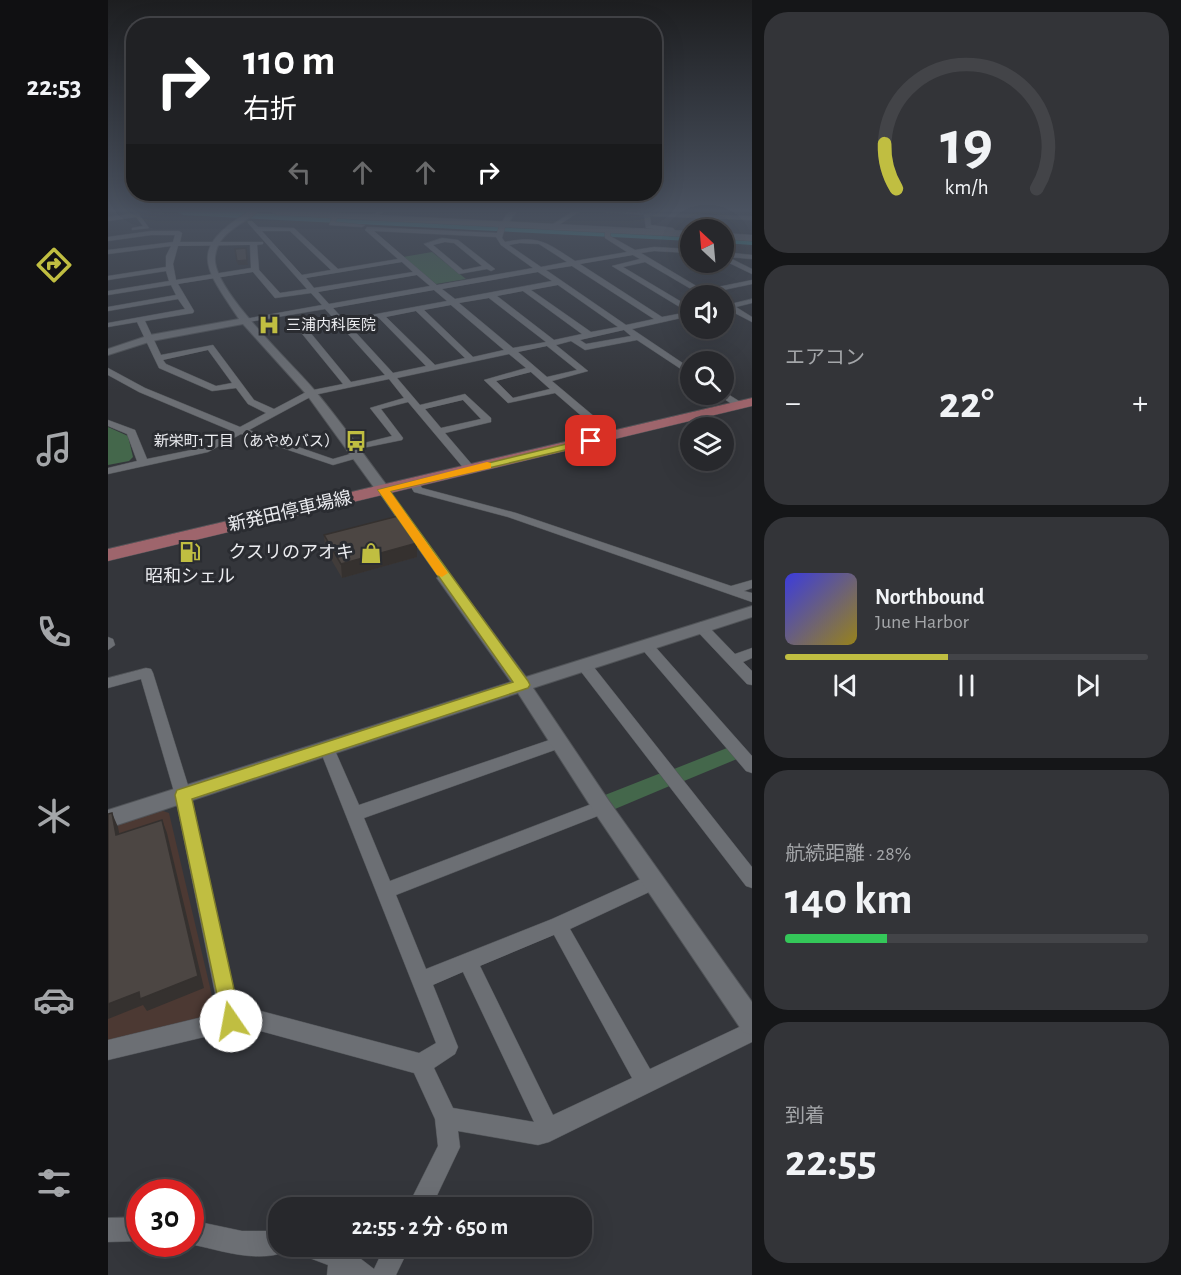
<!DOCTYPE html>
<html lang="ja">
<head>
<meta charset="utf-8">
<style>
	:root { --surface:#27282c; --page:#333438; --text:#f1f3f6; --muted:#a4a6a9; --line:#434448; --accent:#c0be41 }
	body { margin:0; font-family:"Alegreya Sans","Noto Sans JP",sans-serif; background:var(--page); color:var(--text); height:100vh; display:flex; flex-direction:column; font-size:22px; white-space:nowrap }
	* { box-sizing:border-box; margin:0 }
	p { font-size:20px; color:var(--muted) }
	.icon { flex:none; width:33px; height:33px; fill:none; stroke:currentColor; stroke-width:2; stroke-linecap:round; stroke-linejoin:round }
	.map { position:relative; flex:1; overflow:hidden }
	.side { display:flex; flex-direction:column; gap:12px; padding:12px; background:#151618; width:429px }
	.side>* { flex:none }
	.hud { position:absolute; left:18px; top:18px; width:536px; height:183px; border-radius:24px; box-shadow:0 6px 24px #0002,0 0 0 2px var(--line); background:#202124; color:#fff; overflow:hidden }
	.needle { width:39px; rotate:334deg }
	.fabs { position:absolute; left:572px; top:219px; display:grid; gap:12px }
	.fabs a { display:grid; place-items:center; width:54px; height:54px; border-radius:50%; background:var(--surface); box-shadow:0 6px 24px #0002,0 0 0 2px var(--line); font-size:30px }
	.speed { position:absolute; left:18px; top:1179px; display:flex; gap:12px; font-size:30px; font-weight:700; text-align:center }
	.speed>* { display:grid; place-content:center; width:78px; height:78px; border-radius:50%; background:var(--surface); box-shadow:0 6px 24px #0002,0 0 0 2px var(--line); line-height:1 }
	.speed .limit { border:9px solid #d22; background:#fff; color:#111 }
	.pin { position:absolute; display:grid; place-items:center; width:51px; height:51px; color:#fff; margin:-26px; border-radius:12px; box-shadow:0 3px 9px #0006 }
	.me { position:absolute; width:66px; margin:-33px; rotate:348deg; stroke-linejoin:round; filter:drop-shadow(0 0 4px #0008) }
	.turn { display:flex; align-items:center; gap:21px; height:126px; padding:0 18px; font-size:27px }
	.turn .icon { width:78px; height:78px; stroke-width:2.5 }
	.turn b { display:block; font-size:42px; line-height:51px }
	.lanes { display:flex; align-items:center; height:57px; padding:0 18px; background:#0003; justify-content:center; gap:30px; direction:ltr }
	.lanes .off { opacity:.35 }
	.big { font-size:45px; font-weight:600; line-height:1.1 }
	.side .card { flex:1; display:flex; flex-direction:column; justify-content:center; gap:9px; min-width:0; padding:0 21px; border-radius:24px; background:var(--page) }
	.side .dial { align-items:center; gap:0 }
	.dial svg { height:156px; overflow:visible; fill:none; stroke:var(--line); stroke-width:7; stroke-linecap:round; text-anchor:middle }
	.dial text { fill:var(--text); stroke:none }
	.song { display:flex; align-items:center; gap:18px }
	.cover { width:72px; height:72px; border-radius:9px; background:linear-gradient(135deg,hsl(240 70% 55%),hsl(50 70% 35%)) }
	.played { height:6px; border-radius:3px; background:linear-gradient(90deg,var(--accent) 45%,var(--line) 45%) }
	.keys { display:flex; justify-content:space-around; direction:ltr }
	.heat { display:flex; justify-content:space-between; align-items:center; font-size:33px; direction:ltr }
	.charge { height:9px; border-radius:4px; background:linear-gradient(90deg,#34c759 28%,var(--line) 0) }
	.trip { position:absolute; left:160px; top:1197px; width:324px; height:60px; border-radius:24px; background:var(--surface); box-shadow:0 6px 24px #0002,0 0 0 2px var(--line); font-weight:600; line-height:60px; text-align:center }
	main { display:flex; flex:1; min-height:0 }
	.tabs { display:flex; flex-direction:column; width:108px; justify-content:space-around; align-items:center; background:#101012; color:var(--muted) }
	.tabs .icon { width:42px; height:42px }
	.tabs .selected { color:var(--accent) }
	.tabs b { font-size:27px; color:var(--text) }
	.map>svg:first-child { display:block }
	.commercial { fill:#4c3933 }
	.green { fill:#44674b }
	.lines { fill:none; stroke-linecap:round; stroke-linejoin:round }
	.river { fill:#36898a; fill-rule:evenodd }
	.minor-casing { stroke:#515458; stroke-width:1 }
	.tertiary-casing { stroke:#515458; stroke-width:2 }
	.secondary-casing { stroke:#515458; stroke-width:1 }
	.primary-casing { stroke:#515458; stroke-width:1 }
	.minor { fill:#6c6f74; fill-rule:evenodd }
	.tertiary { fill:#6c6f74; fill-rule:evenodd }
	.secondary { fill:#6c6f74; fill-rule:evenodd }
	.primary { fill:#9e656c; fill-rule:evenodd }
	.wall { fill:#413c3a }
	.shaded-wall { fill:#35312f }
	.building { fill:#4c4643; stroke:#35312f; stroke-width:1.5 }
	.route { fill:#c0be41; stroke:#7d7c2a; stroke-width:1.5 }
	.slow { fill:#f59e0b }
	.labels { text-anchor:middle; dominant-baseline:central; stroke-width:6; stroke-linejoin:round; paint-order:stroke }
	.far-poi-label { font-size:15px; fill:#ebecf0; stroke:#2a2c31; text-anchor:start }
	.street-label { font-size:18px; fill:#ebecf0; stroke:#2a2c31 }
	.poi-label { font-size:18px; fill:#ebecf0; stroke:#2a2c31; text-anchor:end }
</style>
</head>
<body>
<main>
<nav class="tabs">
<b>22:53</b>
<svg class="icon selected" aria-label="directions" viewBox="0 0 24 24"><path d="M12 3l9 9-9 9-9-9zM9 14v-3h6M13 9l2 2-2 2"/></svg>
<svg class="icon" aria-label="music" viewBox="0 0 24 24"><path d="M9 18V5l10-2v13"/><circle cx="6" cy="18" r="3"/><circle cx="16" cy="16" r="3"/></svg>
<svg class="icon" aria-label="phone" viewBox="0 0 24 24"><path d="M5 4h4l2 5-3 2q2 4 5 5l2-3 5 2v4C11 20 4 13 5 4z"/></svg>
<svg class="icon" aria-label="climate" viewBox="0 0 24 24"><path d="M12 3v18M4 7l16 10M4 17L20 7"/></svg>
<svg class="icon" aria-label="car" viewBox="0 0 24 24"><path d="M5 17H2v-5l4-1 3-4h7l3 4 3 1v5h-3M9 17h6M6 11h13"/><circle cx="7" cy="17" r="2"/><circle cx="17" cy="17" r="2"/></svg>
<svg class="icon" aria-label="filters" viewBox="0 0 24 24"><path d="M4 7h16M4 17h16"/><circle cx="9" cy="7" r="2"/><circle cx="15" cy="17" r="2"/></svg>
</nav>
<div class="map">
<svg width="644" height="1275" viewBox="0 0 644 1275">
	<rect width="100%" height="100%" fill="#34363b"/>
	<!-- commercial -->
	<path class="commercial" d="M52 810 61 813 109 1017 0 1043V827Z"/>
	<!-- green -->
	<path class="green" d="M324 252 358 279 328 284 295 257Z
		M0 427 20 436 25 457 21 461 0 465Z
		M619 748 629 759 576 781 566 769Z
		M553 773 564 785 507 809 497 795Z"/>
	<g class="lines">
		<!-- river -->
		<path class="river" d="M70 212H126L582 235V241L75 215Z
			M615 237 644 239V245L615 243Z"/>
		<defs>
			<path id="minor" d="M269 212H276L264 218 259 217Z
				M464 212H471L446 228H442V226Z
				M496 212 644 216V220L542 216 543 225 565 228 569 233 566 235 561 231 538 228 536 215Z
				M30 213 41 228 24 230V228L35 226 28 217 0 221V217Z
				M228 213 231 215 227 222 257 225 254 227 221 225 225 215Z
				M140 221H144L150 227 186 228 230 269 290 259 257 230 259 227 389 233 392 224 395 222 398 224 394 238 397 242C432 235 439 243 467 261L519 252 497 238V230L500 228 503 230 502 236 527 250 546 247 582 249V253L546 251 533 253 595 290 644 280V284L601 293 605 296H595L537 262 515 267 582 307V316L524 329 582 368V375L529 340 477 350 463 341 448 345 480 371 444 381 507 434V438H499L447 393 400 403 376 380 418 368 401 354 289 378 312 405 357 394 383 418V422L337 433 366 467V471H358L300 402 273 409 295 438 294 440 240 451V447L284 436 262 408 296 398 281 379 206 395 141 430 225 459 249 452 253 453V457L225 465 133 434 100 452 0 474V468L29 461 19 434 0 426V420L27 430 39 459 93 448 124 431 31 392 0 375V368L37 388 132 427 158 413 140 404 128 388 104 391 51 368 29 322 0 327V323L77 309 70 299 0 311V307L68 295 63 285 0 295V291L61 281 58 271 0 280V276L58 267V256L63 246 0 254V250L65 242 67 235H43L0 241V237L43 231H71L74 233 72 242H155V244L149 245 151 270 172 293 199 289 140 223ZM154 231H182L223 270 194 275ZM266 231 388 237 393 245 425 268 329 285ZM412 243 431 244 459 262 433 267 401 245ZM142 245 143 268 68 280 65 264 70 246ZM525 255 532 259 504 266 580 312 554 317 472 264ZM294 262 305 272 206 288 198 278ZM464 266 546 319 518 325 438 270ZM145 272 167 298 203 293 214 305 137 319 133 321 134 323 217 309 228 321 191 330 235 384 200 391 166 409 146 400 105 345 53 355 37 321 85 313 86 311 70 284ZM430 272 444 281 347 299 334 289ZM309 275 322 286 221 304 210 292ZM450 285 510 327 483 332 423 290ZM326 290 339 301 236 320 225 308ZM415 291 474 334 446 340 389 296ZM381 298 438 342 405 348 351 303ZM343 305 396 350 365 357 316 310ZM308 311 357 358 327 365 278 317ZM271 318 318 366 285 373 240 324ZM232 325 277 375 243 382 201 331ZM516 330 523 336 478 344 472 340ZM439 346 469 370 439 377 410 352ZM100 350 124 383 108 386 58 364 55 360ZM423 372 442 389 405 398 388 381ZM355 400 373 419 333 428 317 409Z
				M334 238 350 240 387 269 383 271 379 269 351 274 316 244ZM337 242 346 243 374 266 355 270 325 245Z
				M615 252 644 255V259L620 257 644 269V274L615 260Z
				M644 299V303L628 307 644 317V322L619 309H615V301L622 304Z
				M615 391 634 403V407H628L612 396 611 394H615Z
				M305 479 309 480 314 488 408 513 623 586 644 580V588L636 591 644 593V602L400 517 306 492 300 482Z
				M275 487 279 488 341 575 343 578 341 581H333L269 490Z
				M593 622 598 624 627 654 644 648V658L635 662 644 671V685L639 684 588 630 586 627Z
				M0 637 5 639 7 645 0 650Z
				M538 640 543 642 644 756V773L638 771 533 648 531 645 533 642Z
				M476 660 481 661 644 867V888L638 886 471 669 469 665 471 661Z
				M38 668 43 669 45 673 83 795 130 1009 138 1007 311 1053 328 1043 212 750 215 746 220 744 225 746 251 805 453 736 458 738 461 742 458 746 256 818 282 881 494 800 500 802 502 807 500 812 288 895 318 969 444 919 546 873 552 875 555 881 552 887 462 929 542 1069 644 1021V1042L441 1142 430 1145 350 1131 352 1147 323 1208H299L330 1146 327 1119 306 1073 138 1027 0 1060V1040L111 1013 67 795 33 679 0 688V678ZM446 935 524 1078 445 1115 372 966ZM355 972 426 1122 345 1108 326 1068 347 1054 350 1047 325 985Z
				M32 1217V1241L0 1242V1218Z
				M82 1220 134 1231H171V1246H181L179 1251C150 1264 112 1250 82 1244Z
				M187 1246H236L266 1269 277 1246H302L288 1275H219L220 1265 191 1254Z"/>
			<path id="tertiary" d="M140 212H149C133 226 110 232 107 257 103 289 187 366 208 392 233 422 256 455 280 487V493H270L199 395 135 324 44 341 0 355V349L42 335 131 319C98 269 78 250 140 212Z
				M400 212H408L398 226H392Z
				M337 573 342 575 418 677 644 606V617L425 688 501 801 644 1002V1035L635 1032 487 813 410 693 0 828V810L403 682 329 578Z"/>
			<path id="secondary" d="M164 212H214L582 231V237L169 215Z
				M615 233 644 235V241L615 239Z"/>
			<path id="primary" d="M644 398V406L0 561V549Z"/>
		</defs>
		<!-- minor casing -->
		<use href="#minor" class="minor-casing"/>
		<!-- tertiary casing -->
		<use href="#tertiary" class="tertiary-casing"/>
		<!-- secondary casing -->
		<use href="#secondary" class="secondary-casing"/>
		<!-- primary casing -->
		<use href="#primary" class="primary-casing"/>
		<!-- minor -->
		<use href="#minor" class="minor"/>
		<!-- tertiary -->
		<use href="#tertiary" class="tertiary"/>
		<!-- secondary -->
		<use href="#secondary" class="secondary"/>
		<!-- primary -->
		<use href="#primary" class="primary"/>
	</g>
	<!-- wall -->
	<path class="wall" d="M216 535 309 557 234 578 217 549Z"/>
	<!-- shaded-wall -->
	<path class="shaded-wall" d="M139 260 140 265H130L129 261Z
		M309 543V557L234 578 233 564Z
		M4 813 10 827 14 848 8 835Z
		M54 820 59 833 96 988 39 1011 35 1005 0 1019V1004Z"/>
	<!-- building -->
	<path class="building" d="M138 248 139 260 129 261 127 249Z
		M290 516 309 543 233 564 216 535Z
		M4 813 8 835 54 820 90 976 32 999 31 992 0 1004V814Z"/>
	<!-- sky -->
	<linearGradient id="sky" x2="0" y2="1"><stop stop-color="#1d1e20"/><stop offset="0.54" stop-color="#4a5260"/><stop offset="1" stop-color="#4a5260" stop-opacity="0"/></linearGradient>
	<rect width="644" height="390" fill="url(#sky)"/>
	<!-- route -->
	<path class="route" d="M483 438 488 441 487 443 282 491 420 681 422 685 420 688 84 799 133 1021 130 1028 123 1031 116 1028 67 795 69 790 405 682 270 490Z"/>
	<!-- slow -->
	<path class="slow" d="M379 462 383 463V468L282 491 340 573 334 577 329 575 270 490Z"/>
	<!-- icons -->
	<defs>
		<symbol id="hospital-bare" viewBox="-9 -9 18 18"><path d="M-5-5h3v3.5h4V-5h3V5h-3V1.5h-4V5h-3Z" fill="#c0be41" stroke="#2a2c31" stroke-width="2.5" paint-order="stroke"/></symbol>
		<symbol id="bus-bare" viewBox="-9 -9 18 18"><path d="M-5-6H5V4H4V6H2V4H-2V6H-4V4H-5ZM-3.5-4V0h7V-4ZM-3.5 1.2v1.5H-2V1.2ZM2 1.2v1.5H3.5V1.2Z" fill="#c0be41" stroke="#2a2c31" stroke-width="2.5" paint-order="stroke"/></symbol>
		<symbol id="fuel-bare" viewBox="-9 -9 18 18"><path d="M-5.5-6h7V0h2V4h1.3V-2.5L3-4.5l.8-.8L6-3V5H2.5V1h-1V6h-7ZM-4.2-4.7v3.2H.2V-4.7Z" fill="#c0be41" stroke="#2a2c31" stroke-width="2.5" paint-order="stroke"/></symbol>
		<symbol id="shop-bare" viewBox="-9 -9 18 18"><path d="M-5-2.5h2.3a2.7 3.5 0 0 1 5.4 0H5L5.5 6h-11ZM-1.5-2.5h3a1.5 2.3 0 0 0-3 0Z" fill="#c0be41" stroke="#2a2c31" stroke-width="2.5" paint-order="stroke"/></symbol>
	</defs>
	<g fill-rule="evenodd">
		<use href="#hospital-bare" x="146" y="310" width="30" height="30"/>
		<use href="#bus-bare" x="233" y="426" width="30" height="30"/>
		<use href="#fuel-bare" x="67" y="537" width="30" height="30"/>
		<use href="#shop-bare" x="248" y="538" width="30" height="30"/>
	</g>
	<g class="labels">
		<!-- far-poi labels -->
		<g class="far-poi-label">
			<text x="178" y="325">三浦内科医院</text>
			<text x="231" y="441" text-anchor="end">新栄町1丁目（あやめバス）</text>
		</g>
		<!-- street labels -->
		<g class="street-label">
			<text transform="translate(182 512) rotate(-13)">新発田停車場線</text>
		</g>
		<!-- poi labels -->
		<g class="poi-label">
			<text x="246" y="553">クスリのアオキ</text>
			<text x="82" y="577" text-anchor="middle">昭和シェル</text>
		</g>
	</g>
</svg>
<div class="fabs">
<a><svg class="needle" viewBox="-14 -14 28 28"><path d="M0-13l5 13h-10z" fill="#e53935"/><path d="M0 13l5-13h-10z" fill="#a4a6a9"/></svg></a>
<a><svg class="icon" aria-label="sound" viewBox="0 0 24 24"><path d="M4 9h4l5-4v14l-5-4H4zM17 9q2 3 0 6"/></svg></a>
<a><svg class="icon" aria-label="search" viewBox="0 0 24 24"><circle cx="10" cy="10" r="6"/><path d="M15 15l6 6"/></svg></a>
<a><svg class="icon" aria-label="layers" viewBox="0 0 24 24"><path d="M12 4l9 5-9 5-9-5zM3 14l9 5 9-5"/></svg></a>
</div>
<div class="speed"><div class="limit">30</div></div>
<div class="pin" style="left:483px;top:441px;background:#d93025"><svg class="icon" aria-label="arrive" viewBox="0 0 24 24"><path d="M6 21V4h12l-3 4 3 4H6"/></svg></div>
<svg class="me" style="left:123px;top:1021px" viewBox="-20 -20 40 40"><circle r="19" fill="#fff"/><path d="M0-13L10 11 0 6-10 11z" fill="#c0be41"/></svg>
<div class="trip">22:55 · 2 分 · 650 m</div>
<div class="hud">
<div class="turn"><svg class="icon" aria-label="right" viewBox="0 0 24 24"><path d="M7 20v-9h11M14 6l5 5-5 5"/></svg><div><b>110 m</b>右折</div></div>
<div class="lanes"><svg class="icon off" aria-label="left" viewBox="0 0 24 24"><path d="M17 20v-9H6M10 6l-5 5 5 5"/></svg><svg class="icon off" aria-label="ahead" viewBox="0 0 24 24"><path d="M12 20V5M6 11l6-6 6 6"/></svg><svg class="icon off" aria-label="ahead" viewBox="0 0 24 24"><path d="M12 20V5M6 11l6-6 6 6"/></svg><svg class="icon" aria-label="right" viewBox="0 0 24 24"><path d="M7 20v-9h11M14 6l5 5-5 5"/></svg></div>
</div>
</div>
<section class="side">
<div class="card dial"><svg viewBox="0 0 100 80">
<path d="M14 69A42 42 0 1 1 86 69"/>
<path d="M14 69A42 42 0 0 1 8 46" stroke="#c0be41"/>
<text x="50" y="56" font-size="32" font-weight="700">19</text>
<text x="50" y="72" font-size="11">km/h</text>
</svg></div>
<div class="card"><p>エアコン</p>
<div class="heat"><a>−</a><b class="big">22°</b><a>+</a></div>
</div>
<div class="card">
<div class="song"><i class="cover"></i><div><b>Northbound</b><p>June Harbor</p></div></div>
<div class="played"></div>
<div class="keys"><svg class="icon" aria-label="previous" viewBox="0 0 24 24"><path d="M18 5L8 12l10 7zM5 5v14"/></svg><svg class="icon" aria-label="pause" viewBox="0 0 24 24"><path d="M8 5v14M16 5v14"/></svg><svg class="icon" aria-label="next" viewBox="0 0 24 24"><path d="M6 5l10 7-10 7zM19 5v14"/></svg></div>
</div>
<div class="card"><p>航続距離 · 28%</p><b class="big">140 km</b><div class="charge"></div></div>
<div class="card"><p>到着</p><b class="big">22:55</b></div>
</section>
</main>
</body>
</html>
